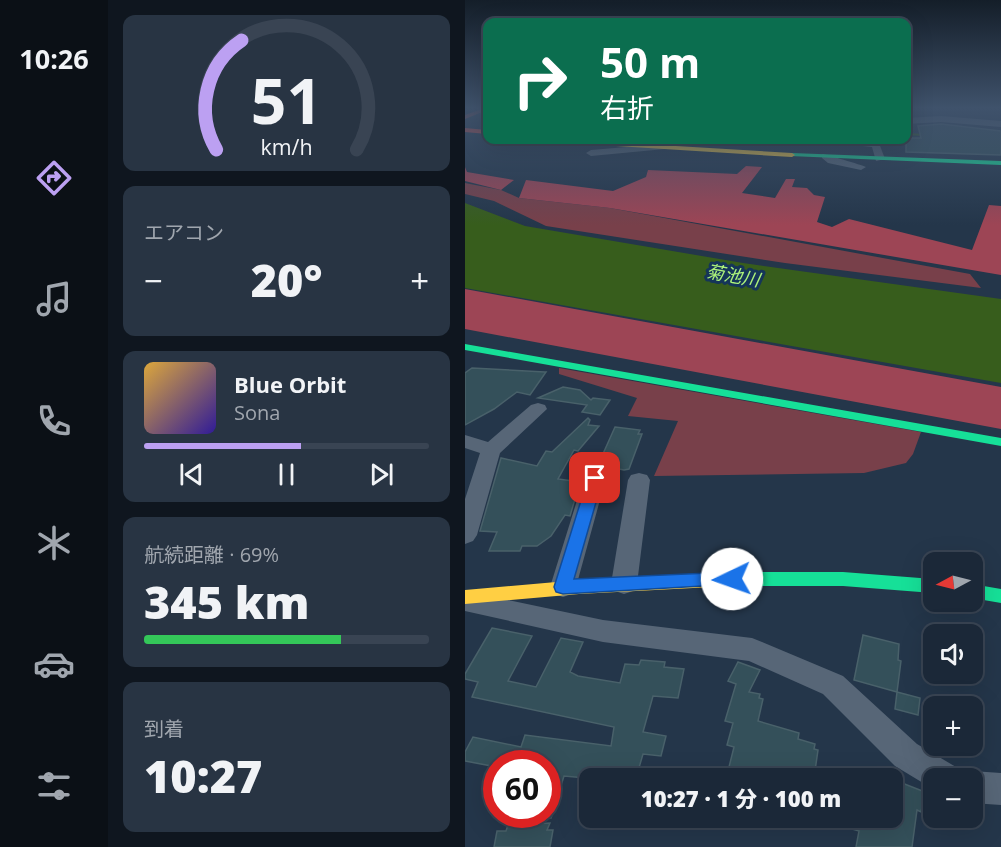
<!DOCTYPE html>
<html lang="ja">
<head>
<meta charset="utf-8">
<style>
	:root { --surface:#1b2838; --page:#283443; --text:#f1f3f6; --muted:#a0a6ae; --line:#394453; --accent:#bca0f2 }
	body { margin:0; font-family:"Open Sans","Noto Sans JP",sans-serif; background:var(--page); color:var(--text); height:100vh; display:flex; flex-direction:column; font-size:22px; white-space:nowrap }
	* { box-sizing:border-box; margin:0 }
	p { font-size:20px; color:var(--muted) }
	.icon { flex:none; width:33px; height:33px; fill:none; stroke:currentColor; stroke-width:2; stroke-linecap:round; stroke-linejoin:round }
	.map { position:relative; flex:1; overflow:hidden }
	.panel { display:flex; flex-direction:column; gap:15px; padding:15px; background:#0f161f; width:357px }
	.panel>* { flex:none }
	.banner { position:absolute; left:18px; top:18px; width:428px; height:126px; border-radius:12px; box-shadow:0 6px 24px #0002,0 0 0 2px var(--line); background:#0b6e4f; color:#fff; overflow:hidden }
	.needle { width:39px; rotate:263deg }
	.controls { position:absolute; left:458px; top:552px; display:grid; gap:12px }
	.controls a { display:grid; place-items:center; width:60px; height:60px; border-radius:12px; background:var(--surface); box-shadow:0 6px 24px #0002,0 0 0 2px var(--line); font-size:30px }
	.speed { position:absolute; left:18px; top:750px; display:flex; gap:12px; font-size:30px; font-weight:700; text-align:center }
	.speed>* { display:grid; place-content:center; width:78px; height:78px; border-radius:50%; background:var(--surface); box-shadow:0 6px 24px #0002,0 0 0 2px var(--line); line-height:1 }
	.speed .limit { border:9px solid #d22; background:#fff; color:#111 }
	.pin { position:absolute; display:grid; place-items:center; width:51px; height:51px; color:#fff; margin:-26px; border-radius:12px; box-shadow:0 3px 9px #0006 }
	.me { position:absolute; width:66px; margin:-33px; rotate:267deg; stroke-linejoin:round; filter:drop-shadow(0 0 4px #0008) }
	.turn { display:flex; align-items:center; gap:21px; height:126px; padding:0 18px; font-size:27px }
	.turn .icon { width:78px; height:78px; stroke-width:2.5 }
	.turn b { display:block; font-size:42px; line-height:51px }
	.big { font-size:45px; font-weight:800; line-height:1.1 }
	.panel .tile { flex:1; display:flex; flex-direction:column; justify-content:center; gap:9px; min-width:0; padding:0 21px; border-radius:12px; background:var(--page) }
	.panel .dial { align-items:center; gap:0 }
	.dial svg { height:156px; overflow:visible; fill:none; stroke:var(--line); stroke-width:7; stroke-linecap:round; text-anchor:middle }
	.dial text { fill:var(--text); stroke:none }
	.song { display:flex; align-items:center; gap:18px }
	.cover { width:72px; height:72px; border-radius:9px; background:linear-gradient(135deg,hsl(40 70% 55%),hsl(250 70% 35%)) }
	.played { height:6px; border-radius:3px; background:linear-gradient(90deg,var(--accent) 55%,var(--line) 55%) }
	.keys { display:flex; justify-content:space-around; direction:ltr }
	.heat { display:flex; justify-content:space-between; align-items:center; font-size:33px; direction:ltr }
	.charge { height:9px; border-radius:4px; background:linear-gradient(90deg,#34c759 69%,var(--line) 0) }
	.trip { position:absolute; left:114px; top:768px; width:324px; height:60px; border-radius:12px; background:var(--surface); box-shadow:0 6px 24px #0002,0 0 0 2px var(--line); font-weight:800; line-height:60px; text-align:center }
	main { display:flex; flex:1; min-height:0 }
	.menu { display:flex; flex-direction:column; width:108px; justify-content:space-around; align-items:center; background:#0b1016; color:var(--muted) }
	.menu .icon { width:42px; height:42px }
	.menu .selected { color:var(--accent) }
	.menu b { font-size:27px; color:var(--text) }
	.map>svg:first-child { display:block }
	.green { fill:#78404a }
	.forest { fill:#9d4555 }
	.water { fill:#375d1c }
	.lines { fill:none; stroke-linecap:round; stroke-linejoin:round }
	.stream { stroke:#375d1c; stroke-width:2 }
	.building { fill:#34505a; stroke:#49616a; stroke-width:1.5 }
	.street { fill:#576677; fill-rule:evenodd }
	.fast { fill:#16e098; fill-rule:evenodd }
	.slow { fill:#ffcf43; fill-rule:evenodd }
	.jam { fill:#f24e42; fill-rule:evenodd }
	.route { fill:#1a73e8; stroke:#114b97; stroke-width:1.5 }
	.labels { text-anchor:middle; dominant-baseline:central; stroke-width:6; stroke-linejoin:round; paint-order:stroke }
	.far-water-label { font-size:18px; font-style:italic; fill:#adf37b; stroke:#153559 }
</style>
</head>
<body>
<main>
<nav class="menu">
<b>10:26</b>
<svg class="icon selected" aria-label="directions" viewBox="0 0 24 24"><path d="M12 3l9 9-9 9-9-9zM9 14v-3h6M13 9l2 2-2 2"/></svg>
<svg class="icon" aria-label="music" viewBox="0 0 24 24"><path d="M9 18V5l10-2v13"/><circle cx="6" cy="18" r="3"/><circle cx="16" cy="16" r="3"/></svg>
<svg class="icon" aria-label="phone" viewBox="0 0 24 24"><path d="M5 4h4l2 5-3 2q2 4 5 5l2-3 5 2v4C11 20 4 13 5 4z"/></svg>
<svg class="icon" aria-label="climate" viewBox="0 0 24 24"><path d="M12 3v18M4 7l16 10M4 17L20 7"/></svg>
<svg class="icon" aria-label="car" viewBox="0 0 24 24"><path d="M5 17H2v-5l4-1 3-4h7l3 4 3 1v5h-3M9 17h6M6 11h13"/><circle cx="7" cy="17" r="2"/><circle cx="17" cy="17" r="2"/></svg>
<svg class="icon" aria-label="filters" viewBox="0 0 24 24"><path d="M4 7h16M4 17h16"/><circle cx="9" cy="7" r="2"/><circle cx="15" cy="17" r="2"/></svg>
</nav>
<section class="panel">
<div class="tile dial"><svg viewBox="0 0 100 80">
<path d="M14 69A42 42 0 1 1 86 69"/>
<path d="M14 69A42 42 0 0 1 27 13" stroke="#bca0f2"/>
<text x="50" y="56" font-size="32" font-weight="700">51</text>
<text x="50" y="72" font-size="11">km/h</text>
</svg></div>
<div class="tile"><p>エアコン</p>
<div class="heat"><a>−</a><b class="big">20°</b><a>+</a></div>
</div>
<div class="tile">
<div class="song"><i class="cover"></i><div><b>Blue Orbit</b><p>Sona</p></div></div>
<div class="played"></div>
<div class="keys"><svg class="icon" aria-label="previous" viewBox="0 0 24 24"><path d="M18 5L8 12l10 7zM5 5v14"/></svg><svg class="icon" aria-label="pause" viewBox="0 0 24 24"><path d="M8 5v14M16 5v14"/></svg><svg class="icon" aria-label="next" viewBox="0 0 24 24"><path d="M6 5l10 7-10 7zM19 5v14"/></svg></div>
</div>
<div class="tile"><p>航続距離 · 69%</p><b class="big">345 km</b><div class="charge"></div></div>
<div class="tile"><p>到着</p><b class="big">10:27</b></div>
</section>
<div class="map">
<svg width="536" height="847" viewBox="0 0 536 847">
	<rect width="100%" height="100%" fill="#24364a"/>
	<!-- green -->
	<path class="green" d="M0 183 36 190 54 198 145 208 505 274 516 288 320 263 81 226 29 201 0 194Z
		M94 368 456 432 448 454 441 463 399 473 189 476 213 421 163 416 172 398 94 374Z"/>
	<!-- forest -->
	<path class="forest" d="M281 166 297 167 277 193 310 198 321 179H330L327 187 342 188 349 195 360 197 352 222 367 227 384 219 507 250 524 205 536 206V275L145 208 54 198 61 180 148 191 181 177 183 170 272 174Z
		M0 167 2 172 49 180 36 190 0 181Z
		M0 289 536 387V429L0 329Z"/>
	<!-- water -->
	<path class="water" d="M0 203 60 226 278 263 536 299V383L0 288Z"/>
	<g class="lines">
		<!-- stream -->
		<path class="stream" d="M441 134 460 135"/>
	</g>
	<!-- building -->
	<path class="building" d="M476 124 536 131V155L441 152V138H456L453 126Z
		M7 368 80 372H81L65 395 52 392 29 409 0 425V373Z
		M98 387 115 390 126 400 128 398 145 400 135 415 117 412 122 405 73 398Z
		M123 418 125 420 123 425 134 426 113 451 109 450 93 479 115 482 105 516 100 515 86 536 72 546H57L55 551H24L32 532 15 531 36 458 72 466 81 451 87 452Z
		M150 427 175 430 173 434H177L164 469 159 470 133 465Z
		M27 628 67 636 43 681 71 687 96 638 118 642 105 672 113 676 155 683 160 664 174 665 176 660 200 662 199 667 219 669 213 698 188 696 178 732 201 736 196 756 178 754 171 778H121L99 776 86 818H82V764H32V767L0 761V752L8 737 56 747 60 735 146 746 149 727 7 697 13 682 0 679V674Z
		M398 635 434 644 433 660 436 661 432 692 389 680Z
		M273 662 295 670 284 692 295 694 294 698 298 699 293 721 334 733 333 739 350 744 349 749 353 750 349 778H277L262 775 269 747 262 745 268 723 260 721 271 684 263 681Z
		M432 692 455 698 453 715 430 709Z
		M437 783 460 792 456 812 452 810 447 847H391L394 831 360 821 361 818H428V802L432 803Z
		M85 823 82 830H88L85 847H29L32 831H41L43 825Z"/>
	<g class="lines">
		<!-- street -->
		<path class="street" d="M5 107H19L20 108 16 110Z
			M476 116 536 121V127L476 122 441 124V118Z
			M366 140H389L414 143 420 159 411 161 407 147 371 143Z
			M197 144 200 145V149L126 156 121 153 126 150Z
			M357 154C360 154 397 165 401 167L396 170 363 163 357 158Z
			M73 403 80 405 82 409 35 453 12 535 8 541 0 544V499L15 453 0 448V435L23 442 66 405Z
			M130 471 138 473 141 478 111 587 107 594 98 597 89 594 85 587 119 478 122 473Z
			M174 473 182 475 185 480 172 584 168 591 159 594 150 591 146 584 163 480 166 475Z
			M0 591 138 620 287 638 297 642 378 676 452 744 491 767 495 776 507 771 536 773V805L507 803V778H468V789L430 766 358 694 284 661 138 642 0 611Z"/>
		<!-- fast -->
		<path class="fast" d="M327 153 536 161V165L325 156Z
			M0 344 536 438V446L0 350Z
			M266 572H378L468 579V593L378 586H266L260 584 257 579 260 574Z
			M507 584 536 589V603L507 598Z"/>
		<!-- slow -->
		<path class="slow" d="M84 140H110L327 153 330 155 327 157 87 142Z
			M266 572 272 574 275 579 272 584 266 586 114 594 0 604V590L114 580Z"/>
		<!-- jam -->
		<path class="jam" d="M22 107V110L0 119V115Z
			M0 128 22 130V134L0 132Z"/>
	</g>
	<!-- sky -->
	<linearGradient id="sky" x2="0" y2="1"><stop stop-color="#141e29"/><stop offset="0.48" stop-color="#3f526b"/><stop offset="1" stop-color="#3f526b" stop-opacity="0"/></linearGradient>
	<rect width="536" height="225" fill="url(#sky)"/>
	<!-- route -->
	<path class="route" d="M130 473 138 478 109 579 267 572 273 574 276 579 273 584 98 594 91 592 89 587 123 478Z"/>
	<g class="labels">
		<!-- far-water labels -->
		<g class="far-water-label">
			<text transform="translate(268 275) rotate(10)">菊池川</text>
		</g>
	</g>
</svg>
<div class="controls">
<a><svg class="needle" viewBox="-14 -14 28 28"><path d="M0-13l5 13h-10z" fill="#e53935"/><path d="M0 13l5-13h-10z" fill="#a0a6ae"/></svg></a>
<a><svg class="icon" aria-label="sound" viewBox="0 0 24 24"><path d="M4 9h4l5-4v14l-5-4H4zM17 9q2 3 0 6"/></svg></a>
<a>+</a>
<a>−</a>
</div>
<div class="speed"><div class="limit">60</div></div>
<div class="pin" style="left:130px;top:478px;background:#d93025"><svg class="icon" aria-label="arrive" viewBox="0 0 24 24"><path d="M6 21V4h12l-3 4 3 4H6"/></svg></div>
<svg class="me" style="left:267px;top:579px" viewBox="-20 -20 40 40"><circle r="19" fill="#fff"/><path d="M0-13L10 11 0 6-10 11z" fill="#1a73e8"/></svg>
<div class="trip">10:27 · 1 分 · 100 m</div>
<div class="banner">
<div class="turn"><svg class="icon" aria-label="right" viewBox="0 0 24 24"><path d="M7 20v-9h11M14 6l5 5-5 5"/></svg><div><b>50 m</b>右折</div></div>
</div>
</div>
</main>
</body>
</html>
